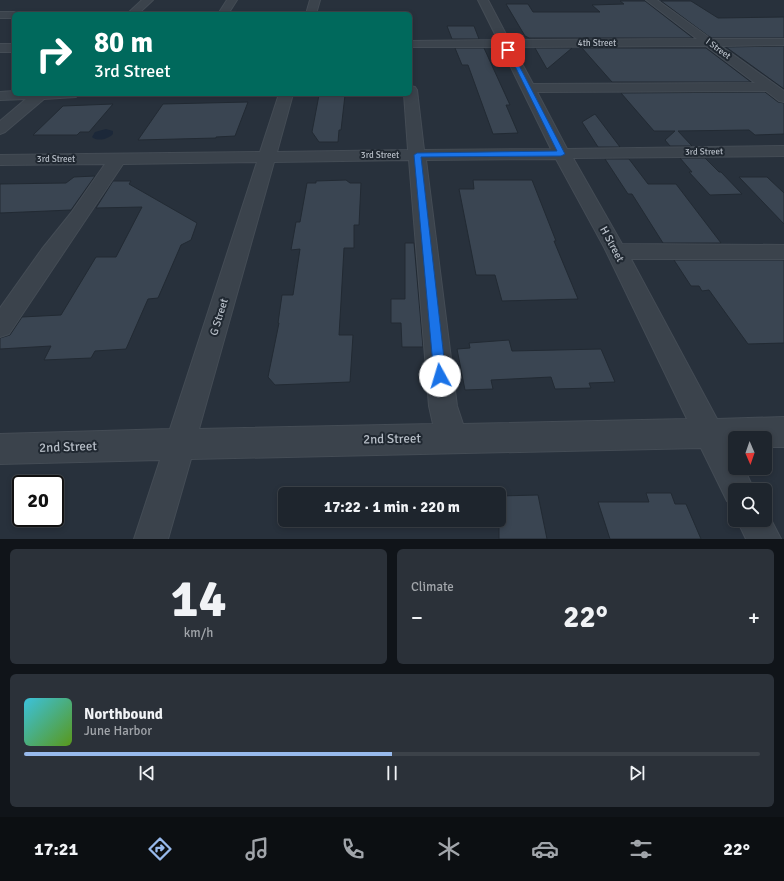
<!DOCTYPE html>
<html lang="en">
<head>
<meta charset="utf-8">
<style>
	:root { --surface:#1e252d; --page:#2b3139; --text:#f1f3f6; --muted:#a1a5aa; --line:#3c4249; --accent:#98baec }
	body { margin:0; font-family:Signika,sans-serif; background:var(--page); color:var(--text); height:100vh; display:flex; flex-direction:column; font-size:15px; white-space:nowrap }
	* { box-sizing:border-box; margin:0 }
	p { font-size:13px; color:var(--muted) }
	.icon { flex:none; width:22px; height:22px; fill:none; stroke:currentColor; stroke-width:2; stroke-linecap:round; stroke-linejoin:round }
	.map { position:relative; height:539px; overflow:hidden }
	.sheet { display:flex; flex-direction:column; gap:10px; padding:10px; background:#101419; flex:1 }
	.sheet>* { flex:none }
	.banner { position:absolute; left:12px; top:12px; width:400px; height:84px; border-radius:6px; box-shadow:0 2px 6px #0003,0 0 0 1px var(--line); background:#00695c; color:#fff; overflow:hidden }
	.needle { width:26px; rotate:178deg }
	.controls { position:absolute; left:728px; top:431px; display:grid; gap:8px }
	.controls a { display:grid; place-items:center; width:44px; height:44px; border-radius:6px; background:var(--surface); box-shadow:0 2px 6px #0003,0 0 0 1px var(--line); font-size:20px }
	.speed { position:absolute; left:12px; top:475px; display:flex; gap:8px; font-size:20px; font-weight:700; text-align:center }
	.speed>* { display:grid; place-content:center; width:52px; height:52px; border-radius:50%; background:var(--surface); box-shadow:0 2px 6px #0003,0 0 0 1px var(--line); line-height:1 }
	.speed .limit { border:2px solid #111; border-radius:6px; background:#fff; color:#111 }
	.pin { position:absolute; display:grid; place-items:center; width:34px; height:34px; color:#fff; margin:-17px; border-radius:8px; box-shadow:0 2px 6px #0006 }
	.me { position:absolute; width:44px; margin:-22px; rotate:354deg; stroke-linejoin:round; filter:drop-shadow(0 0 3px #0008) }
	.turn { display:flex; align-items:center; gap:14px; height:84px; padding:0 16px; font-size:18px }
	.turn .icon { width:52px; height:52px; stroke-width:2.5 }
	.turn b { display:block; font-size:28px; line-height:34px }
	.big { font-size:30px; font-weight:700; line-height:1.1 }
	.sheet .card { flex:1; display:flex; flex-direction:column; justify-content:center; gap:6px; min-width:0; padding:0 14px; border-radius:6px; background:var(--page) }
	.sheet .dial { align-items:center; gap:0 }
	.dial b { font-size:52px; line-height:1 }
	.song { display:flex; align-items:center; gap:12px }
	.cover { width:48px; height:48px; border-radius:6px; background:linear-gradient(135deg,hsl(190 70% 55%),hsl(90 70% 35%)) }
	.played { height:4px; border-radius:2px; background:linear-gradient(90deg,var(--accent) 50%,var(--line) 50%) }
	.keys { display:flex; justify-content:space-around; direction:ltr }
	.heat { display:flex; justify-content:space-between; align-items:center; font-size:22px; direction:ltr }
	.sheet .tiles { flex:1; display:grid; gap:10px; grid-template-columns:1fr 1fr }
	.card:last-child { grid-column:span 2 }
	.trip { position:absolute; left:278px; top:487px; width:228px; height:40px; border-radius:6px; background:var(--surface); box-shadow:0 2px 6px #0003,0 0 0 1px var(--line); font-weight:700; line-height:40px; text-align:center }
	.tab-bar { display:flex; height:64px; justify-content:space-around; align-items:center; background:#0c0f12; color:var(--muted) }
	.tab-bar .icon { width:28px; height:28px }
	.tab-bar .current { color:var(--accent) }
	.tab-bar b { font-size:18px; color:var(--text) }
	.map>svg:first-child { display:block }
	.water { fill:#1c2839 }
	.building { fill:#3a4552; stroke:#222a33 }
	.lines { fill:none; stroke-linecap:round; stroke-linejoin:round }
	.minor-casing { stroke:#444c55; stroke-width:2 }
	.minor { fill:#3b434c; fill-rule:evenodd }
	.route { fill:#1a73e8; stroke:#114b97 }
	.labels { text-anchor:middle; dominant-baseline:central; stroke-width:4; stroke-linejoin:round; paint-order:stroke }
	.far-street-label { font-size:9px; fill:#b7bec7; stroke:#202831 }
	.street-label { font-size:11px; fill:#b7bec7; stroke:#202831 }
	.near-street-label { font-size:13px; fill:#b7bec7; stroke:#202831 }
</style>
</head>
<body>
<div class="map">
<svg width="784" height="539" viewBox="0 0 784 539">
	<rect width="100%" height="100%" fill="#28313c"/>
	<!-- water -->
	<path class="water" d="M106 129 113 131V134C108 139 98 142 92 137L95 132Z"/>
	<!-- building -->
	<path class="building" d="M620 1H645L693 38H529L525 36 506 4H528L533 12H600L592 5 624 4Z
		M661 1H691L718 18 784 17V38H711Z
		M447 26H474L479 39H452Z
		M784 46V89L726 47Z
		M455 48H484L510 105H506L518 133 493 134 468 65H462Z
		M535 48H572L547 69Z
		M582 48H706L751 82H612Z
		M765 92 778 102 784 103V134L755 135 749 130 678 131 692 146H670L665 140 675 131H654L621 93Z
		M319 95H345L341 130H339L338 142H319L312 132Z
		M248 102 235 136 216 137V138L138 140 163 104Z
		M113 104 89 132H80L77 135H33L63 106Z
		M595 114 620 147H598L582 122Z
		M680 158H705L719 172H721L742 194 710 195 689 172H692Z
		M605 159H629L648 184H676L721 243H663L632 194H628Z
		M95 176 71 210 0 213V184L66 183 74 177Z
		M739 177H767L784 193V224Z
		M346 180 350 183H361L359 225H354V248H344L341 302 339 335H353L350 382 275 385 268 377 279 323H278L282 295H293L300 249 291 250 296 222H300L307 183H316V181Z
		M473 180H532L556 241H554L578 299 502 301 495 275H476L459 189H474Z
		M113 181H131L129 184 197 223 191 240 181 245 158 298 148 299 126 349 95 351 91 358 44 360 51 346 0 349V338L10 335 22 317 61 315 96 257H116L142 207 96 208Z
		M405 243H414L423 347H402L401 323H391V299H405Z
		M674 260H784V343L748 344 709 290 702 291 699 286H691Z
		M509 340 512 351 601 349 615 382 589 383 591 388 555 389 551 377 491 380 493 389 465 390 457 349 470 348 469 343Z
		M646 493H671L675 504H686L701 539H610L598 502H649Z
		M538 495 547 539H499V496Z"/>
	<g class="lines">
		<defs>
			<path id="minor" d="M142 0H153L138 14H127Z
				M227 0H237L228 14H218Z
				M310 0H320L316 14H306Z
				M478 0H488L509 40 697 39 646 0H657L711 39H784V45L721 46 784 91V102L779 101 766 91 537 92 567 149 784 146V156L573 158 622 244 784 245V259H631L717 419 784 417V447H765V438H735V448H733L735 452V468H744L754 490H735V505L727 501 701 448 191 459 168 539H134L160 460 0 464V434L170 429 257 162 123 164 9 334 0 337V308L42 249 71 213 105 164 0 165V155L260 152 279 94H293L277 152 408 150 404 94H410V86L415 87 417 90 424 150 551 149 501 47H410V41L498 40ZM706 46 755 83 533 84 513 47ZM556 159 604 247 687 419 463 424 457 406 426 160ZM409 160 429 406 433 424 199 429 274 162Z
				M0 12H14L18 14H14V18H0Z
				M0 44H14V52H0Z
				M14 91V94H78L76 97 44 99 5 132 0 134V121L26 99 0 100V92Z
				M765 508 781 539H746L737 520H765Z"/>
		</defs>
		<!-- minor casing -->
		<use href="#minor" class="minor-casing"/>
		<!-- minor -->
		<use href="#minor" class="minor"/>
	</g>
	<!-- route -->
	<path class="route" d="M506 48 511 50 565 154 561 156 421 157 446 376 444 380 440 381 436 380 434 376 414 155 417 153 557 151Z"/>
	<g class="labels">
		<!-- far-street labels -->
		<g class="far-street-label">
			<text x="597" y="43">4th Street</text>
			<text transform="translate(718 49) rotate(36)">I Street</text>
			<text transform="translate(704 152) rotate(-1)">3rd Street</text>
			<text x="380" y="155">3rd Street</text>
			<text x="56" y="159">3rd Street</text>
		</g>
		<!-- street labels -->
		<g class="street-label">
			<text transform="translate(612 244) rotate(62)">H Street</text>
			<text transform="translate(219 317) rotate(-73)">G Street</text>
		</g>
		<!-- near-street labels -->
		<g class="near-street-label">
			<text transform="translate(392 439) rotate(-1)">2nd Street</text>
			<text transform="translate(68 447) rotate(-2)">2nd Street</text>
		</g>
	</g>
</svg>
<div class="controls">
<a><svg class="needle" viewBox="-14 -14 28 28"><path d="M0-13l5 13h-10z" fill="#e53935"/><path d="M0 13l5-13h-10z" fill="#a1a5aa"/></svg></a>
<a><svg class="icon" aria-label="search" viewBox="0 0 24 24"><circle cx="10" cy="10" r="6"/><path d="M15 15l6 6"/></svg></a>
</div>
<div class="speed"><div class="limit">20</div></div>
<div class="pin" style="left:508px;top:50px;background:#d93025"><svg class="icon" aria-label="arrive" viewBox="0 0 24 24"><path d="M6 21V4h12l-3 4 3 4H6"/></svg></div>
<svg class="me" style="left:440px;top:376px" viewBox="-20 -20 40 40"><circle r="19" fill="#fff"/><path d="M0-13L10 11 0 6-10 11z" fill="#1a73e8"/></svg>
<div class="trip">17:22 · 1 min · 220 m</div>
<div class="banner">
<div class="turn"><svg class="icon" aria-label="right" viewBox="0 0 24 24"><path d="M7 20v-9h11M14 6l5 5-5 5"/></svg><div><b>80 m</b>3rd Street</div></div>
</div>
</div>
<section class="sheet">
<div class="tiles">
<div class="card dial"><b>14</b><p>km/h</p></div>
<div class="card"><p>Climate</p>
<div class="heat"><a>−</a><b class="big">22°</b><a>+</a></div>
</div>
<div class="card">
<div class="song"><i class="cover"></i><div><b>Northbound</b><p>June Harbor</p></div></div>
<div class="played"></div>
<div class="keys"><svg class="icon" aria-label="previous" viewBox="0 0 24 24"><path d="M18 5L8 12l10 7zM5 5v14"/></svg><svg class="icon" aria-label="pause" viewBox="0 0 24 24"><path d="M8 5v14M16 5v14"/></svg><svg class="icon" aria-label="next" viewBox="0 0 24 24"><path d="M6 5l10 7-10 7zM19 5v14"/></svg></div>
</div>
</div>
</section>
<nav class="tab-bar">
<b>17:21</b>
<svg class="icon current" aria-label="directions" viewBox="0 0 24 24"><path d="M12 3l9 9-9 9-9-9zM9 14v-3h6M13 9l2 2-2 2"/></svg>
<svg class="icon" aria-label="music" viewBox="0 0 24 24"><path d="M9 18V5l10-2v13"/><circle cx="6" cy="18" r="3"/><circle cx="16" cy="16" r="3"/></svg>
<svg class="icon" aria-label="phone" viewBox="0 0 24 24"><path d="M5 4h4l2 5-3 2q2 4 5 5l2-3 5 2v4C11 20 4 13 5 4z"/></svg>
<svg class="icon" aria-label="climate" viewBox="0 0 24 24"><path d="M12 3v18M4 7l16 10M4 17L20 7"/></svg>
<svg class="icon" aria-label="car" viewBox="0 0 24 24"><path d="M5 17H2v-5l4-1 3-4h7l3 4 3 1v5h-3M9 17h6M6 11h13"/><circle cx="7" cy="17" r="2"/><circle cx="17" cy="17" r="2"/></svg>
<svg class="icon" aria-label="filters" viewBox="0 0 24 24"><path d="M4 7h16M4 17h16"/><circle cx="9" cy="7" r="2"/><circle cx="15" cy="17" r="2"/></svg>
<b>22°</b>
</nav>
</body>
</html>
